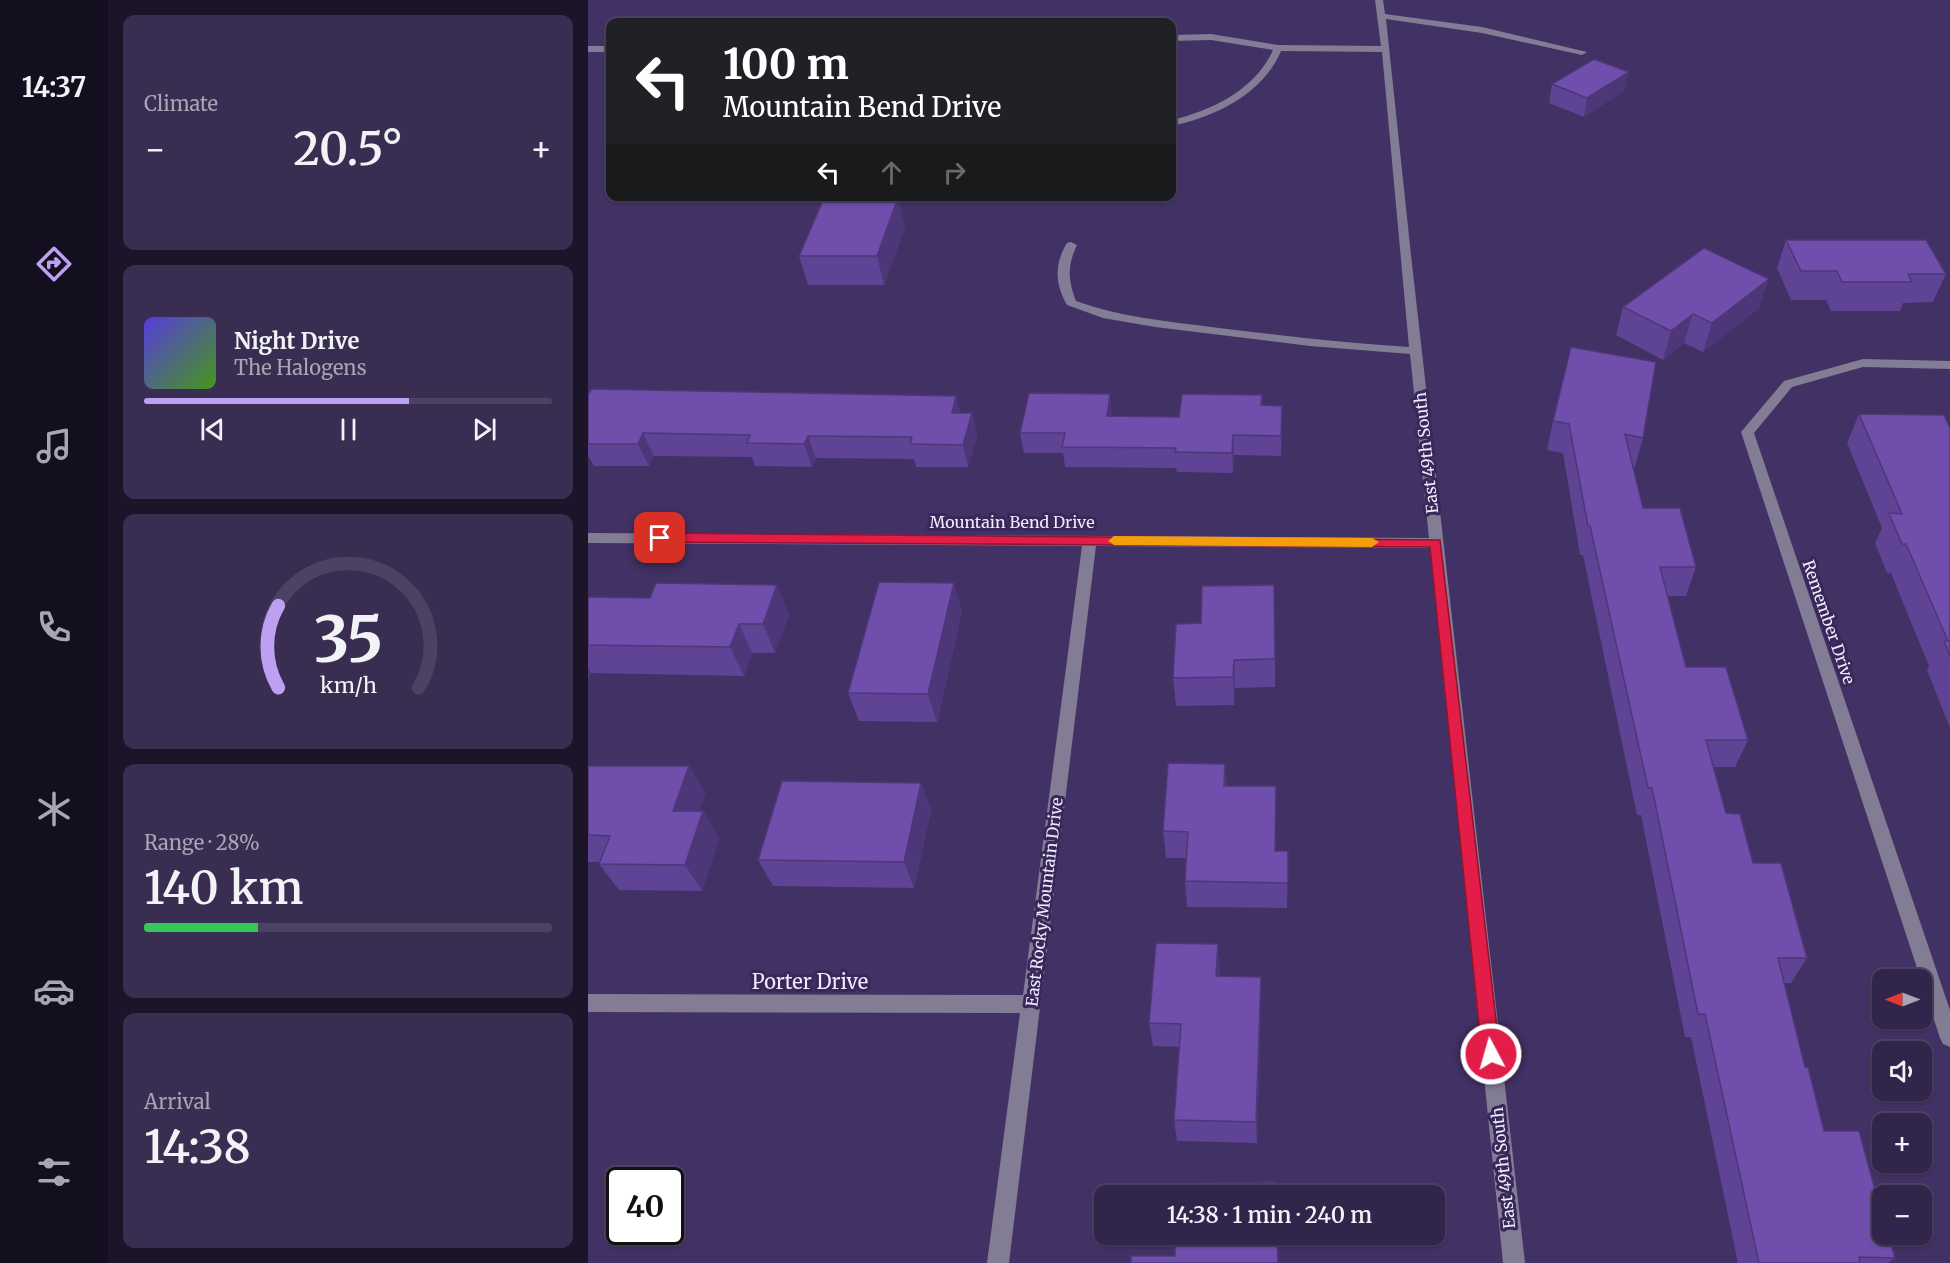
<!DOCTYPE html>
<html lang="en">
<head>
<meta charset="utf-8">
<style>
	:root { --surface:#32254b; --page:#3a2d52; --text:#f1f3f6; --muted:#a8a5b5; --line:#4d4263; --accent:#bca0f2 }
	body { margin:0; font-family:Merriweather,serif; background:var(--page); color:var(--text); height:100vh; display:flex; flex-direction:column; font-size:22px; white-space:nowrap }
	* { box-sizing:border-box; margin:0 }
	p { font-size:20px; color:var(--muted) }
	.icon { flex:none; width:33px; height:33px; fill:none; stroke:currentColor; stroke-width:2; stroke-linecap:round; stroke-linejoin:round }
	.map { position:relative; flex:1; overflow:hidden }
	.details { display:flex; flex-direction:column; gap:15px; padding:15px; background:#1c1429; width:480px }
	.details>* { flex:none }
	.banner { position:absolute; left:18px; top:18px; width:570px; height:183px; border-radius:12px; box-shadow:0 2px 4px #0004,0 0 0 2px var(--line); background:#202124; color:#fff; overflow:hidden }
	.needle { width:39px; rotate:270deg }
	.buttons { position:absolute; left:1284px; top:969px; display:grid; gap:12px }
	.buttons a { display:grid; place-items:center; width:60px; height:60px; border-radius:12px; background:var(--surface); box-shadow:0 2px 4px #0004,0 0 0 2px var(--line); font-size:30px }
	.speed { position:absolute; left:18px; top:1167px; display:flex; gap:12px; font-size:30px; font-weight:700; text-align:center }
	.speed>* { display:grid; place-content:center; width:78px; height:78px; border-radius:50%; background:var(--surface); box-shadow:0 2px 4px #0004,0 0 0 2px var(--line); line-height:1 }
	.speed .limit { border:3px solid #111; border-radius:9px; background:#fff; color:#111 }
	.pin { position:absolute; display:grid; place-items:center; width:51px; height:51px; color:#fff; margin:-26px; border-radius:12px; box-shadow:0 3px 9px #0006 }
	.me { position:absolute; width:66px; margin:-33px; rotate:354deg; stroke-linejoin:round; filter:drop-shadow(0 0 4px #0008) }
	.turn { display:flex; align-items:center; gap:21px; height:126px; padding:0 18px; font-size:27px }
	.turn .icon { width:78px; height:78px; stroke-width:2.5 }
	.turn b { display:block; font-size:42px; line-height:51px }
	.lanes { display:flex; align-items:center; height:57px; padding:0 18px; background:#0003; justify-content:center; gap:30px; direction:ltr }
	.lanes .off { opacity:.35 }
	.big { font-size:45px; font-weight:600; line-height:1.1 }
	.details .tile { flex:1; display:flex; flex-direction:column; justify-content:center; gap:9px; min-width:0; padding:0 21px; border-radius:12px; background:var(--page) }
	.details .dial { align-items:center; gap:0 }
	.dial svg { height:156px; overflow:visible; fill:none; stroke:var(--line); stroke-width:7; stroke-linecap:round; text-anchor:middle }
	.dial text { fill:var(--text); stroke:none }
	.song { display:flex; align-items:center; gap:18px }
	.cover { width:72px; height:72px; border-radius:9px; background:linear-gradient(135deg,hsl(250 70% 55%),hsl(100 70% 35%)) }
	.played { height:6px; border-radius:3px; background:linear-gradient(90deg,var(--accent) 65%,var(--line) 65%) }
	.keys { display:flex; justify-content:space-around; direction:ltr }
	.heat { display:flex; justify-content:space-between; align-items:center; font-size:33px; direction:ltr }
	.charge { height:9px; border-radius:4px; background:linear-gradient(90deg,#34c759 28%,var(--line) 0) }
	.trip { position:absolute; left:506px; top:1185px; width:351px; height:60px; border-radius:12px; background:var(--surface); box-shadow:0 2px 4px #0004,0 0 0 2px var(--line); font-weight:600; line-height:60px; text-align:center }
	main { display:flex; flex:1; min-height:0 }
	.menu { display:flex; flex-direction:column; width:108px; justify-content:space-around; align-items:center; background:#140f1e; color:var(--muted) }
	.menu .icon { width:42px; height:42px }
	.menu .selected { color:var(--accent) }
	.menu b { font-size:27px; color:var(--text) }
	.map>svg:first-child { display:block }
	.lines { fill:none; stroke-linecap:round; stroke-linejoin:round }
	.minor { fill:#827c95; fill-rule:evenodd }
	.wall { fill:#5f4394 }
	.shaded-wall { fill:#4e3778 }
	.building { fill:#6f4eac; stroke:#4e3778; stroke-width:1.5 }
	.route { fill:#e11d48; stroke:#92132f; stroke-width:1.5 }
	.slow { fill:#f59e0b }
	.labels { text-anchor:middle; dominant-baseline:central; stroke-width:6; stroke-linejoin:round; paint-order:stroke }
	.street-label { font-size:16px; fill:#efebfe; stroke:#382758 }
	.near-street-label { font-size:20px; fill:#efebfe; stroke:#382758 }
</style>
</head>
<body>
<main>
<nav class="menu">
<b>14:37</b>
<svg class="icon selected" aria-label="directions" viewBox="0 0 24 24"><path d="M12 3l9 9-9 9-9-9zM9 14v-3h6M13 9l2 2-2 2"/></svg>
<svg class="icon" aria-label="music" viewBox="0 0 24 24"><path d="M9 18V5l10-2v13"/><circle cx="6" cy="18" r="3"/><circle cx="16" cy="16" r="3"/></svg>
<svg class="icon" aria-label="phone" viewBox="0 0 24 24"><path d="M5 4h4l2 5-3 2q2 4 5 5l2-3 5 2v4C11 20 4 13 5 4z"/></svg>
<svg class="icon" aria-label="climate" viewBox="0 0 24 24"><path d="M12 3v18M4 7l16 10M4 17L20 7"/></svg>
<svg class="icon" aria-label="car" viewBox="0 0 24 24"><path d="M5 17H2v-5l4-1 3-4h7l3 4 3 1v5h-3M9 17h6M6 11h13"/><circle cx="7" cy="17" r="2"/><circle cx="17" cy="17" r="2"/></svg>
<svg class="icon" aria-label="filters" viewBox="0 0 24 24"><path d="M4 7h16M4 17h16"/><circle cx="9" cy="7" r="2"/><circle cx="15" cy="17" r="2"/></svg>
</nav>
<section class="details">
<div class="tile"><p>Climate</p>
<div class="heat"><a>−</a><b class="big">20.5°</b><a>+</a></div>
</div>
<div class="tile">
<div class="song"><i class="cover"></i><div><b>Night Drive</b><p>The Halogens</p></div></div>
<div class="played"></div>
<div class="keys"><svg class="icon" aria-label="previous" viewBox="0 0 24 24"><path d="M18 5L8 12l10 7zM5 5v14"/></svg><svg class="icon" aria-label="pause" viewBox="0 0 24 24"><path d="M8 5v14M16 5v14"/></svg><svg class="icon" aria-label="next" viewBox="0 0 24 24"><path d="M6 5l10 7-10 7zM19 5v14"/></svg></div>
</div>
<div class="tile dial"><svg viewBox="0 0 100 80">
<path d="M14 69A42 42 0 1 1 86 69"/>
<path d="M14 69A42 42 0 0 1 14 27" stroke="#bca0f2"/>
<text x="50" y="56" font-size="32" font-weight="700">35</text>
<text x="50" y="72" font-size="11">km/h</text>
</svg></div>
<div class="tile"><p>Range · 28%</p><b class="big">140 km</b><div class="charge"></div></div>
<div class="tile"><p>Arrival</p><b class="big">14:38</b></div>
</section>
<div class="map">
<svg width="1362" height="1263" viewBox="0 0 1362 1263">
	<rect width="100%" height="100%" fill="#423164"/>
	<g class="lines">
		<!-- minor -->
		<path class="minor" d="M787 0H795L797 14 894 27 999 52 994 55 894 33 798 19 823 255 937 1263H915L842 548 508 546 421 1263H399L432 1013 0 1012V994L435 995 494 546 0 543V533L841 538 822 354 722 346 567 327 515 318 479 305C467 284 466 264 479 243L483 242 489 245C479 266 480 280 488 301 532 317 577 321 623 327 689 335 755 343 821 347L794 52 693 51C675 94 627 117 584 126V120C624 110 667 90 685 50L623 40 584 41V35L623 34 690 45 793 46Z
			M0 46H22V52H0Z
			M1275 359 1362 361V369L1275 367 1204 387 1166 433 1362 1010V1047L1355 1044 1352 1038 1153 432 1196 381Z"/>
	</g>
	<!-- wall -->
	<path class="wall" d="M964 84 1037 90 996 117 961 103Z
		M317 227 296 285H220L211 256Z
		M1198 240 1358 274 1345 302 1315 303 1312 311H1243L1238 300H1203L1189 268Z
		M1035 307 1171 308 1115 352 1096 343 1075 360 1028 335Z
		M0 394 368 396 372 413H384L389 436 380 467H328L326 459 228 458 224 467 167 466 164 457 66 456 61 466H6L1 457H0Z
		M674 395V405L694 406 693 456 646 455 645 473 589 472 588 468 477 467 475 453H436L432 433 524 414V416L591 417Z
		M1271 414 1362 428V728L1339 670 1341 666 1303 573H1299L1287 543 1294 528 1259 443Z
		M965 421 1055 438 1047 467H1045L1055 508 1108 567 1098 596H1080L1098 667 1160 740 1147 767H1126L1138 813 1219 958 1203 983H1196L1217 1067 1236 1131 1307 1258 1300 1263H1150L1103 1037H1097L1053 815H1049L995 555H992L975 453 959 450Z
		M0 597 201 614 187 653H164L156 676 3 673 0 680Z
		M374 611 349 722 271 721 260 693Z
		M588 624 687 659V687L647 688 646 705 588 706 585 678Z
		M637 764 638 786 688 851H700L699 908 599 907 597 881 598 858H578L575 831Z
		M0 766H101L117 793 111 811H115L131 838 114 891 31 890 11 864 12 862H0Z
		M333 783 343 810 326 888 185 886 170 860Z
		M632 969 631 976 673 1001 669 1143 589 1141 586 1120 591 1047 565 1046 561 1023Z"/>
	<!-- shaded-wall -->
	<path class="shaded-wall" d="M1041 72 1037 90 996 117 999 98Z
		M310 198 317 227 296 285 289 256Z
		M1181 279 1171 308 1115 352 1124 323Z
		M1105 314 1096 343 1075 360 1083 331Z
		M522 394 524 414 521 436 519 416Z
		M368 396 373 418 364 413Z
		M384 413 389 436 380 467 375 445Z
		M55 433 66 456 61 466 50 444Z
		M645 435 646 455 645 473 644 453Z
		M220 436 228 458 224 467 216 444Z
		M366 583 374 611 349 722 340 694Z
		M189 585 201 614 187 653 175 624Z
		M151 624 164 653 156 676 142 647Z
		M646 660 647 688 646 705 645 677Z
		M0 668 3 673 0 680Z
		M101 766 117 793 102 838 85 811Z
		M333 783 343 810 326 888 316 862Z
		M115 811 131 838 114 891 97 865Z
		M630 944 632 969 630 1000 628 976Z
		M673 977V1001L669 1143 668 1122Z"/>
	<!-- building -->
	<path class="building" d="M1006 59 1041 72 999 98 964 84Z
		M236 198H310L289 256H211Z
		M1198 240H1338L1358 274H1320L1324 282H1254L1249 271H1213Z
		M1116 248 1181 279 1124 323 1105 314 1083 331 1035 307Z
		M983 347 1068 362 1055 438 1037 434 1055 508H1092L1108 567H1072L1098 667H1138L1160 740H1118L1138 813 1152 814 1165 863H1193L1219 958H1190L1217 1067H1220L1236 1131H1271L1294 1215V1234H1300L1307 1258 1271 1257 1272 1263H1171L1117 1014H1110L1064 788H1060L1002 526H1000L981 424 965 421Z
		M4 389 368 396 364 413H384L375 445 322 444 324 437 220 436 216 444 159 443 162 435 55 433 50 444H0V394Z
		M441 393 522 394 519 416 591 417 594 394 674 395 673 405 694 406 693 436 645 435 644 453 587 452 588 448 474 447 477 433H432Z
		M1271 414 1356 415 1362 428V656L1356 641H1360L1318 544H1314L1301 513 1314 514Z
		M291 582 366 583 340 694 260 693Z
		M68 583 189 585 175 624H151L142 647 0 645V597L62 598Z
		M686 585 687 659 646 660 645 677 585 678 588 624 613 623 614 586Z
		M580 763 637 764 636 786H688L687 851H700V883L597 881 600 832 575 831Z
		M0 766H101L85 811H115L97 865 11 864 22 836 0 835Z
		M194 781 333 783 316 862 170 860Z
		M568 943 630 944 628 976 673 977 668 1122 586 1120 593 1024 561 1023Z
		M688 1182 689 1196H588L589 1184Z
		M587 1234H689L690 1263H543V1256H587Z"/>
	<!-- route -->
	<path class="route" d="M72 533 852 540 912 1054 909 1060 903 1062 897 1060 894 1054 842 547 72 542 65 538Z"/>
	<!-- slow -->
	<path class="slow" d="M526 536 784 538 791 542 784 547 526 545 520 541Z"/>
	<g class="labels">
		<!-- street labels -->
		<g class="street-label">
			<text transform="translate(838 453) rotate(-96)">East 49th South</text>
			<text x="424" y="522">Mountain Bend Drive</text>
			<text transform="translate(1241 622) rotate(71)">Remember Drive</text>
			<text transform="translate(456 902) rotate(-83)">East Rocky Mountain Drive</text>
			<text transform="translate(915 1168) rotate(-96)">East 49th South</text>
		</g>
		<!-- near-street labels -->
		<g class="near-street-label">
			<text x="222" y="981">Porter Drive</text>
		</g>
	</g>
</svg>
<div class="buttons">
<a><svg class="needle" viewBox="-14 -14 28 28"><path d="M0-13l5 13h-10z" fill="#e53935"/><path d="M0 13l5-13h-10z" fill="#a8a5b5"/></svg></a>
<a><svg class="icon" aria-label="sound" viewBox="0 0 24 24"><path d="M4 9h4l5-4v14l-5-4H4zM17 9q2 3 0 6"/></svg></a>
<a>+</a>
<a>−</a>
</div>
<div class="speed"><div class="limit">40</div></div>
<div class="pin" style="left:72px;top:538px;background:#d93025"><svg class="icon" aria-label="arrive" viewBox="0 0 24 24"><path d="M6 21V4h12l-3 4 3 4H6"/></svg></div>
<svg class="me" style="left:903px;top:1054px" viewBox="-20 -20 40 40"><circle r="17" fill="#e11d48" stroke="#fff" stroke-width="3"/><path d="M0-11L8 9 0 5-8 9z" fill="#fff"/></svg>
<div class="trip">14:38 · 1 min · 240 m</div>
<div class="banner">
<div class="turn"><svg class="icon" aria-label="left" viewBox="0 0 24 24"><path d="M17 20v-9H6M10 6l-5 5 5 5"/></svg><div><b>100 m</b>Mountain Bend Drive</div></div>
<div class="lanes"><svg class="icon" aria-label="left" viewBox="0 0 24 24"><path d="M17 20v-9H6M10 6l-5 5 5 5"/></svg><svg class="icon off" aria-label="ahead" viewBox="0 0 24 24"><path d="M12 20V5M6 11l6-6 6 6"/></svg><svg class="icon off" aria-label="right" viewBox="0 0 24 24"><path d="M7 20v-9h11M14 6l5 5-5 5"/></svg></div>
</div>
</div>
</main>
</body>
</html>
